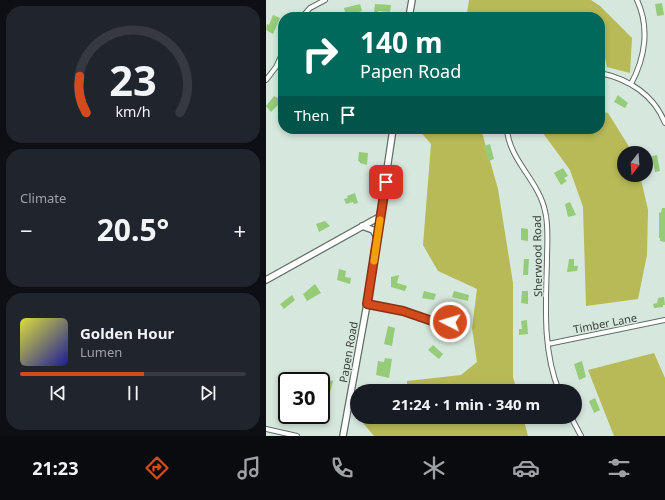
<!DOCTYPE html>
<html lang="en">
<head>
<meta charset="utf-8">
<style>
	:root { --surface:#171b24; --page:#20242c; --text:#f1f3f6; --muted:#9ea1a6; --line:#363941; --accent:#d34b1c }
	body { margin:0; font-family:"Noto Sans",sans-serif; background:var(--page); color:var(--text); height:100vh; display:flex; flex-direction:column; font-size:15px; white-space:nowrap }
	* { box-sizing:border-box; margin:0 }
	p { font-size:13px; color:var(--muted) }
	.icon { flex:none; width:22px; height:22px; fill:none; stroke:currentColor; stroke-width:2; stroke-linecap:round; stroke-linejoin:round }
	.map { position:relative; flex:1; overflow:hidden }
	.panel { display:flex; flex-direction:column; gap:6px; padding:6px; background:#0d0f14; width:266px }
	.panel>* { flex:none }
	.banner { position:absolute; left:12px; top:12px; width:327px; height:122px; border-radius:16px; box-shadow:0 2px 6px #0003; background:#00695c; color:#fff; overflow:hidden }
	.needle { width:26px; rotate:197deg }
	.controls { position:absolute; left:351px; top:146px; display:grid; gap:8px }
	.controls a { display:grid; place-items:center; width:36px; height:36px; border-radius:50%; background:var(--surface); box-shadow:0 2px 6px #0003; font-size:20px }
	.speed { position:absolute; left:12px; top:372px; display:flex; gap:8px; font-size:20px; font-weight:700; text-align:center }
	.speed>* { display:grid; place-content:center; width:52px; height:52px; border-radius:50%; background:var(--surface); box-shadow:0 2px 6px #0003; line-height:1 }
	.speed .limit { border:2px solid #111; border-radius:6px; background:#fff; color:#111 }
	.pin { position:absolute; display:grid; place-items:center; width:34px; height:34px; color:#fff; margin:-17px; border-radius:8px; box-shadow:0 2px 6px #0006 }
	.me { position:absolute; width:44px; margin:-22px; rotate:275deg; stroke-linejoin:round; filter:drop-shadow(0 0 3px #0008) }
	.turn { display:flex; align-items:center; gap:14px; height:84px; padding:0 16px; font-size:18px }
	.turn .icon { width:52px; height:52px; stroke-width:2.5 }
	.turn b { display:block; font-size:28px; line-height:34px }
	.then { display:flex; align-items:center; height:38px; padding:0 16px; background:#0003; gap:8px; font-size:15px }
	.big { font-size:30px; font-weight:700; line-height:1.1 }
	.panel .card { flex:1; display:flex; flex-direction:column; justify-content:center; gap:6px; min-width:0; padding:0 14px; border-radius:16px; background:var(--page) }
	.panel .dial { align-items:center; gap:0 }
	.dial svg { height:104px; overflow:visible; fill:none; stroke:var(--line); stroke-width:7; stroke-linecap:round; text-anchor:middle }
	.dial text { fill:var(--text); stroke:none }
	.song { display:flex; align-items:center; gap:12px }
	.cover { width:48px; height:48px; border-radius:6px; background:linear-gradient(135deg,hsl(60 70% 55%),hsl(240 70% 35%)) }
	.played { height:4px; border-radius:2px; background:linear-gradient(90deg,var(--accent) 55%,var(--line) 55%) }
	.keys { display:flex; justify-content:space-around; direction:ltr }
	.heat { display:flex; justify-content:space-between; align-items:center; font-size:22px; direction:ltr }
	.trip { position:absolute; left:84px; top:384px; width:232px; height:40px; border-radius:20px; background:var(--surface); box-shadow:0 2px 6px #0003; font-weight:700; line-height:40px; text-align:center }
	.tab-bar { display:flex; height:64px; justify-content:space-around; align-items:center; background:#090b0e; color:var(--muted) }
	.tab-bar .icon { width:28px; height:28px }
	.tab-bar .active { color:var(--accent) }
	.tab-bar b { font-size:18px; color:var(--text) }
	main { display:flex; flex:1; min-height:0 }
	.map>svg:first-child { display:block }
	.forest { fill:#b7ba56 }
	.building { fill:#96cb78 }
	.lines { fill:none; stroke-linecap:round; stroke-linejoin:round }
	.minor-casing { stroke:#606e65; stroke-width:6 }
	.tertiary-casing { stroke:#606e65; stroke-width:8 }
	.minor { stroke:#fff; stroke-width:4 }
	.tertiary { stroke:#fff; stroke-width:5.5 }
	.route-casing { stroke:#893112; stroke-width:10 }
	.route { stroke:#d34b1c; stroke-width:7 }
	.slow { stroke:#f59e0b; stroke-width:7 }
	.labels { text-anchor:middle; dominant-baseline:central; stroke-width:3; stroke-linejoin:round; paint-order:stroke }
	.street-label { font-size:11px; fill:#383e3a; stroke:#d6e7dd }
</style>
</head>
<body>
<main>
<section class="panel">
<div class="card dial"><svg viewBox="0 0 100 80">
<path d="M14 69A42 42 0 1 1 86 69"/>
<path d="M14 69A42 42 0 0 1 9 41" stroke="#d34b1c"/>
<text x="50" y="56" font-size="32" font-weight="700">23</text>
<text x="50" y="72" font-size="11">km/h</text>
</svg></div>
<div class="card"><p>Climate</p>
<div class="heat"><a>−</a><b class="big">20.5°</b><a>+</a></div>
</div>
<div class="card">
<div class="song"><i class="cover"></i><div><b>Golden Hour</b><p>Lumen</p></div></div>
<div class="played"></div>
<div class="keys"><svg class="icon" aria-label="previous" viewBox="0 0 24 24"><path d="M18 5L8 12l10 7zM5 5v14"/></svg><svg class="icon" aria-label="pause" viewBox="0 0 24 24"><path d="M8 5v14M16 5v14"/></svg><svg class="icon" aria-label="next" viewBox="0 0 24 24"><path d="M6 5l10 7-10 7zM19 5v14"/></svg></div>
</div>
</section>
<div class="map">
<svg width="399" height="436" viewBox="0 0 399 436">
	<rect width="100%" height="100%" fill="#d6e7dd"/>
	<!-- forest -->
	<path class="forest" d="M203 0H325L334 6 366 38 364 73 341 67 334 36V17H217L201 13Z
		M334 111 342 113 367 153H358V175H374L382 210 381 255 372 299 320 306 317 207 304 170 274 129H334Z
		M152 129H215L232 189 247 283V377L251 391H141V381L195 375 211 362 206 328 211 289 172 271 157 245 165 144Z
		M388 353 399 378V436H348L322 370Z
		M102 417H257L262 436H108L97 423Z"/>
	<!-- building -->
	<path class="building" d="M396 3 398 15 391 16 389 4Z
		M94 4 96 11 80 16 78 8Z
		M109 4 125 5 124 12 112 11V14L108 13Z
		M7 15 14 18 7 34 0 30 1 24 3 25Z
		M352 95 362 103 359 108 348 102Z
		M8 96 17 101V107L13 104 5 112 0 106Z
		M224 144 228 159 223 161 218 146Z
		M93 152 102 153 101 165 94 163V162L92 161Z
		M391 155 394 171 389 172 386 156Z
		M297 168 302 176 298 178 301 181 295 185 288 173Z
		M89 193 92 203 88 204 87 202 80 204 78 199 82 198 81 196Z
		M304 202 310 215 302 217 299 204Z
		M396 208H399V242L394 241V238H393V212L395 213Z
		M59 221 64 226 53 232 50 224Z
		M255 228 262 229V241L255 240Z
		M258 259H263L262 275H257Z
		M303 259H308V266H312L311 271 301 272Z
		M73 269 80 271 79 277 85 278 84 284 71 280Z
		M133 275 131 283 141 286 139 291 125 287V277Z
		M49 284 55 293 41 301 37 294Z
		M158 291 170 294 168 300 156 298Z
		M188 291 203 295 202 301 186 297Z
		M256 291H262V304L255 303Z
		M26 295 29 300 18 309 14 304Z
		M398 297 399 305H397V307L388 308 387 304 391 303 392 298Z
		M261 320 262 334 253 335V329H256L255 321Z
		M122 326 129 328 126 346 118 344Z
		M167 345 177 354 173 359 162 350Z
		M119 358 126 359 123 378 110 375 112 361 118 362Z
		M316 361 320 377 313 380 308 364Z
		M59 379 67 381 64 392 56 390Z
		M329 398 334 410 328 413 323 401Z"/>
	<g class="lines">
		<defs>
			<path id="minor" d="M36 17 44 8 59 0
				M334 73C363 79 388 95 399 123
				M0 80 10 67 17 52
				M365 84C379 58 384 28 371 0
				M241 129C243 160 273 181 279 211 283 226 281 243 281 259 280 303 276 349 293 391
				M101 304 137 311 169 322H184
				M282 344 399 320
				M305 417 315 436
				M0 429 31 436"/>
			<path id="tertiary" d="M143 17 146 0
				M96 226 107 230 111 237
				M0 280 115 216
				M77 436 101 304 127 129"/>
		</defs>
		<!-- minor casing -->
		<use href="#minor" class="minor-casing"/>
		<!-- tertiary casing -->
		<use href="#tertiary" class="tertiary-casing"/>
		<!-- minor -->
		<use href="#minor" class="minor"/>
		<!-- tertiary -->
		<use href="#tertiary" class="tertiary"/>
	</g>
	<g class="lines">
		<defs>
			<path id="route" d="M120 182 101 304 137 311 169 322H184"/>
		</defs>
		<!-- route casing -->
		<use href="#route" class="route-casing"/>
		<!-- route -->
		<use href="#route" class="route"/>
		<!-- slow -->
		<path class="slow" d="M108 261 114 220"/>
	</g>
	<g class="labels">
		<!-- street labels -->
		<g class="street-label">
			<text transform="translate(271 256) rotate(-91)">Sherwood Road</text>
			<text transform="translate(339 323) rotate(-11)">Timber Lane</text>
			<text transform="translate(82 352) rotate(-80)">Papen Road</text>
		</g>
	</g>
</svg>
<div class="controls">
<a><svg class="needle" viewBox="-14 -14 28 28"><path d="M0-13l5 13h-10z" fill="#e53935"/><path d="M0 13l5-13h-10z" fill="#9ea1a6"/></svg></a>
</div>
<div class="speed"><div class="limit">30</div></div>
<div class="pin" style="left:120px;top:182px;background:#d93025"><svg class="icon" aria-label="arrive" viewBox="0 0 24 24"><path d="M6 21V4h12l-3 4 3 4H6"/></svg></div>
<svg class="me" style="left:184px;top:322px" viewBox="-20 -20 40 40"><circle r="17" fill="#d34b1c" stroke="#fff" stroke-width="3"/><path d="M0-11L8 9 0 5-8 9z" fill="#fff"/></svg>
<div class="trip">21:24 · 1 min · 340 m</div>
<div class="banner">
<div class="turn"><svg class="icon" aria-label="right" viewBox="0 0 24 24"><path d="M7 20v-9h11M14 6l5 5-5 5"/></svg><div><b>140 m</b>Papen Road</div></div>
<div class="then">Then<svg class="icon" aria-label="arrive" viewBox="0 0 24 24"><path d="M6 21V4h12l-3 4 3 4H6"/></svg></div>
</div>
</div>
</main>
<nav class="tab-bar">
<b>21:23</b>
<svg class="icon active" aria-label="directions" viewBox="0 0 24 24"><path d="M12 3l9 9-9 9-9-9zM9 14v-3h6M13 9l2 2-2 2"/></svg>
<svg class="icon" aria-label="music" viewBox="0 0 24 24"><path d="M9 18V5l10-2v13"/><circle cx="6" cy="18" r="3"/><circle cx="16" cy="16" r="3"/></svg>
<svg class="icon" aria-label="phone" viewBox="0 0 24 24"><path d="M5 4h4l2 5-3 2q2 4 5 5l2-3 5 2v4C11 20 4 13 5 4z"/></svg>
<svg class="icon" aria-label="climate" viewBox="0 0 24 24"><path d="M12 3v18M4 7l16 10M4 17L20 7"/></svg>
<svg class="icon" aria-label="car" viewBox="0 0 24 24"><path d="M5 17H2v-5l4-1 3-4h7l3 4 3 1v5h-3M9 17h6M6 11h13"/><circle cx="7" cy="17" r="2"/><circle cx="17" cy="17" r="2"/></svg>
<svg class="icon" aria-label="filters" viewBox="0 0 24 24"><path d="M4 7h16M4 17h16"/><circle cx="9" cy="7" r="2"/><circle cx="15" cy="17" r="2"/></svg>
</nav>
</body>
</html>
